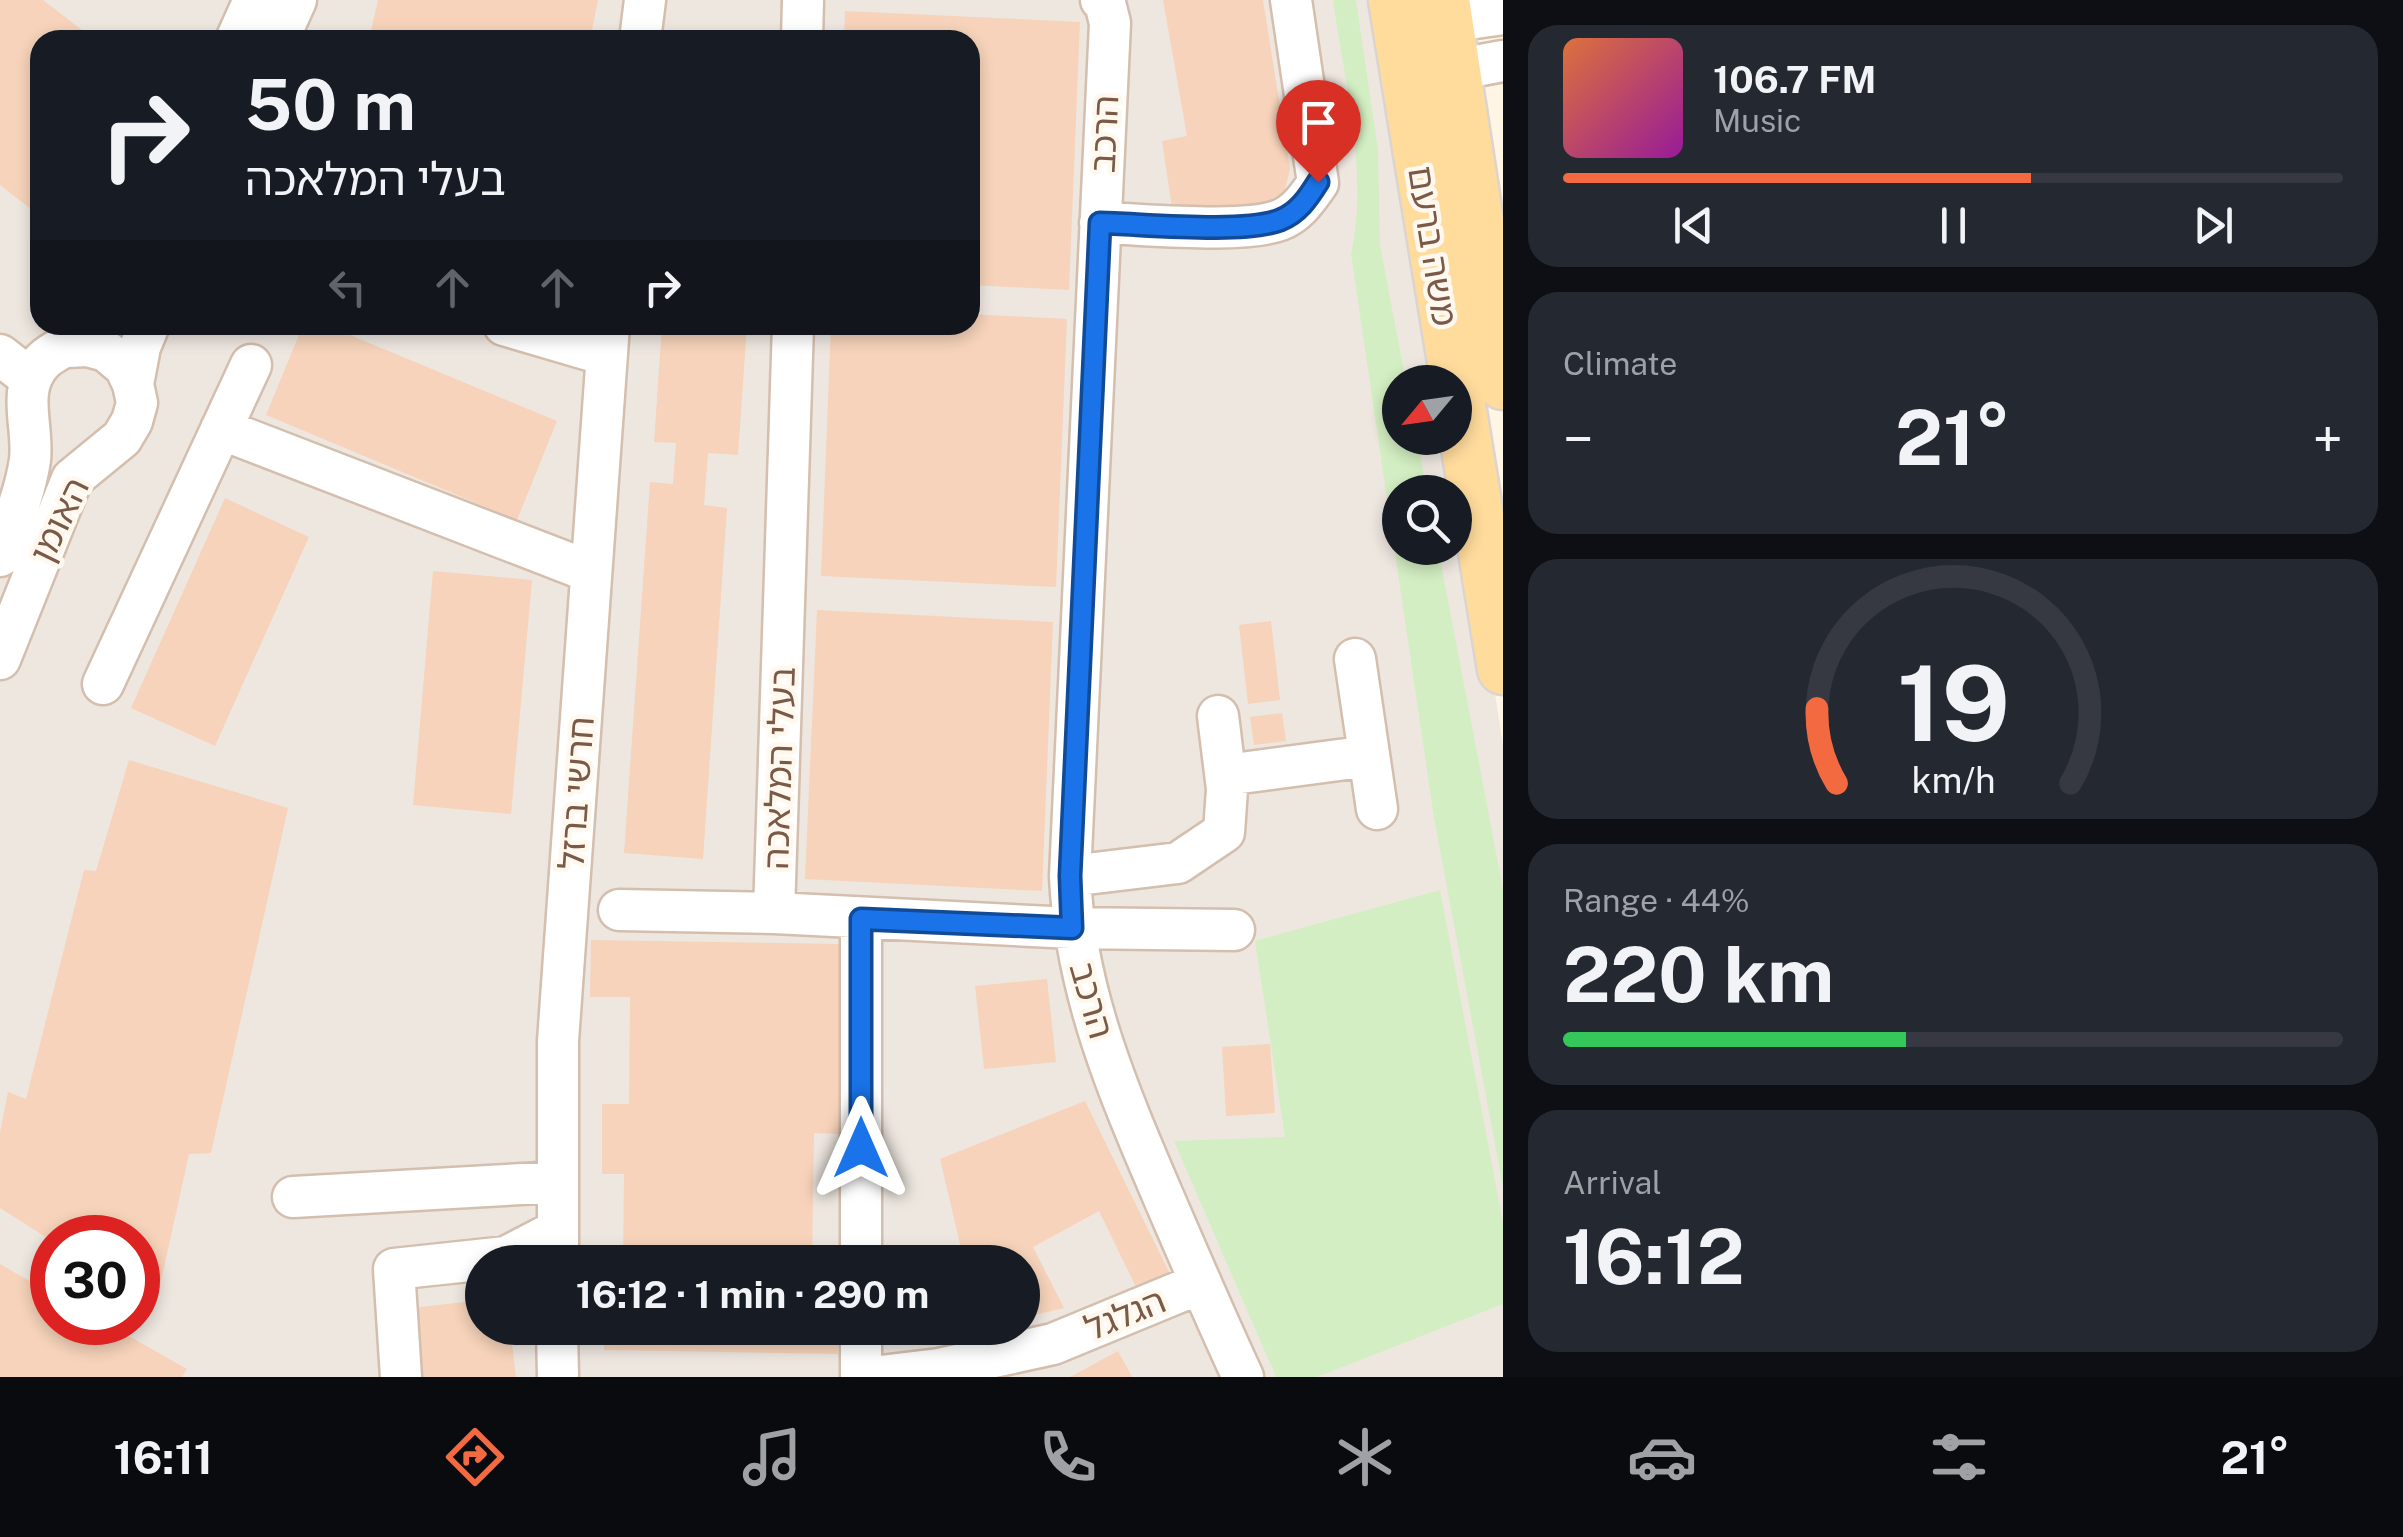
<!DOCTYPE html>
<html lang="en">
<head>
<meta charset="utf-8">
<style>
	:root { --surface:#171b24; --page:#242831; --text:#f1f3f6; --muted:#9ea1a6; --line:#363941; --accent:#f36a40 }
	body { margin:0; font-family:"Public Sans","Noto Sans Hebrew",sans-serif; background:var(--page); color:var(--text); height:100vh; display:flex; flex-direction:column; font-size:38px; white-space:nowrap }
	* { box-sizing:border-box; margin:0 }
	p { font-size:32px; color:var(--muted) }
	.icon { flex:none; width:55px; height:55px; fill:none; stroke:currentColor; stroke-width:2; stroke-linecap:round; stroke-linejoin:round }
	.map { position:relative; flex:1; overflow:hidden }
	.side { display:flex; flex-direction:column; gap:25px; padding:25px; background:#0d0f14; width:900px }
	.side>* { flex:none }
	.banner { position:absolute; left:30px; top:30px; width:950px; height:305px; border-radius:30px; box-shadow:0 5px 15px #0003; background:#171b24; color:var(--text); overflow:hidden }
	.needle { width:65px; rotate:241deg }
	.fabs { position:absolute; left:1382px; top:365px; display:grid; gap:20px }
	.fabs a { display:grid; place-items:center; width:90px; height:90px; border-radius:50%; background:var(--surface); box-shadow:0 5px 15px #0003; font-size:50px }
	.speed { position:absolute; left:30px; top:1215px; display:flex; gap:20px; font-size:50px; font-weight:700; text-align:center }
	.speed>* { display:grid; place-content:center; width:130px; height:130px; border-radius:50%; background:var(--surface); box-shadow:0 5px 15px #0003; line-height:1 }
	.speed .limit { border:15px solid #d22; background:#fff; color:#111 }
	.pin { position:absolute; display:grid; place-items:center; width:85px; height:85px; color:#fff; margin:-102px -42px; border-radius:50% 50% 50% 0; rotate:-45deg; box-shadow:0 0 10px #0007 }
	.pin .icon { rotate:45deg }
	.me { position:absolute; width:110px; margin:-55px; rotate:0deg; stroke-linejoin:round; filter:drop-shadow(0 0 8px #0008) }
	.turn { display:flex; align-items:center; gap:35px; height:210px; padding:0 50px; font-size:45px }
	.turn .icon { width:130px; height:130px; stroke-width:2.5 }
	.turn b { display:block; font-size:70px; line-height:85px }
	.lanes { display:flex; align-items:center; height:95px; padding:0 50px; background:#0003; justify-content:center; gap:50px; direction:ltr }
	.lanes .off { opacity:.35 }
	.big { font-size:75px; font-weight:700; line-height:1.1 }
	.side .widget { flex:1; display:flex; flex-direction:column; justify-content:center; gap:15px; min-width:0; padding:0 35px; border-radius:30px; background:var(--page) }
	.side .dial { align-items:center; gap:0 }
	.dial svg { height:260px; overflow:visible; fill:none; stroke:var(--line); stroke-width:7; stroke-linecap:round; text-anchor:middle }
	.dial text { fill:var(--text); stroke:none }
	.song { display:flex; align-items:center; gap:30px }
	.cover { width:120px; height:120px; border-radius:15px; background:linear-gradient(135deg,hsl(20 70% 55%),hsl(300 70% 35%)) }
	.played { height:10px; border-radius:5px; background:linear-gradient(90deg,var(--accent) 60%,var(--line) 60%) }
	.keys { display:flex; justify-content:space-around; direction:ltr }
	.heat { display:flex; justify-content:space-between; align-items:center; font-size:55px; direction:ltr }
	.charge { height:15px; border-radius:8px; background:linear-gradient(90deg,#34c759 44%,var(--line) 0) }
	.trip { position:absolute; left:465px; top:1245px; width:575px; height:100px; border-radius:50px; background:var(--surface); box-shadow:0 5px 15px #0003; font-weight:700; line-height:100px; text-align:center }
	.dock { display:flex; height:160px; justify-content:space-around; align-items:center; background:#090b0e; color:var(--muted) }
	.dock .icon { width:70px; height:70px }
	.dock .on { color:var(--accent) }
	.dock b { font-size:45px; color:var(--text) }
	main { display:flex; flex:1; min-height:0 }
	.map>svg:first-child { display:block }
	.industrial { fill:#eee7e0; fill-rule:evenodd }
	.green { fill:#d3eec2 }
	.building { fill:#f6d3ba }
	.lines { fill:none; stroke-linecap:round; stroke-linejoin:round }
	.minor-casing { stroke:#d4bead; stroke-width:45 }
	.major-casing { stroke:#dcd4cf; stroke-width:55 }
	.minor { stroke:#fff; stroke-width:40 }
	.major { stroke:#ffdb9c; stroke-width:50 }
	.route-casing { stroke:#114b97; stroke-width:25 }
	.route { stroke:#1a73e8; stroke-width:18 }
	.labels { text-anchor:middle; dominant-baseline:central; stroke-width:9; stroke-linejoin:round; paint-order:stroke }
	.street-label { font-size:35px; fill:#7a5a47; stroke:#fff8ee }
</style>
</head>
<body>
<main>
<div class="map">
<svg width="1503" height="1377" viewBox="0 0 1503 1377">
	<rect width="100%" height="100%" fill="#fef5e5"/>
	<!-- industrial -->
	<path class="industrial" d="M0 0H1388L1447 382H1400V438H1455V433L1503 746V1377H0ZM40 40H970V325H40ZM1400 492H1455V548H1400ZM52 1238H138V1322H52ZM482 1262H1022V1328H482Z"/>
	<!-- green -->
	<path class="green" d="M1333 0H1356L1378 150 1380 245 1406 382H1400V438H1417L1427 492H1400V548H1438L1503 889V1187L1434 818 1351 254C1369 172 1344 81 1333 0Z
		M1440 890 1503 1223V1304L1317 1377H1276L1174 1141 1285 1137 1255 941Z"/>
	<!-- building -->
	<path class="building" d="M0 0H43L95 40H40V216L0 185Z
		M378 0H598L590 40H369Z
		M1163 0H1263L1290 169 1281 206 1172 208 1162 141 1187 136Z
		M845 11 1080 22 1069 290 970 285V40H844Z
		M970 314 1067 319 1056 587 821 576 831 325H970Z
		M303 325H326L557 421 517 520 266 415Z
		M662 325H747L738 455 708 453 704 505 727 508 703 859 624 853 650 482 673 484 676 443 654 442Z
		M225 498 309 537 215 746 131 708Z
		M433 571 532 580 511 814 413 805Z
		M817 610 1053 622 1042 891 805 879Z
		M1271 621 1280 700 1248 704 1239 625Z
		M1282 713 1286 741 1254 745 1250 717Z
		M129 760 288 808 211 1153 189 1154 159 1290 138 1282V1238H52V1241L0 1208V1133L8 1092 26 1099 84 870 96 871Z
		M591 940 842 944 840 1134 814 1133 812 1262H623L624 1174H602V1104H629L630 997H590Z
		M1047 979 1056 1062 984 1069 975 986Z
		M1270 1044 1275 1113 1226 1116 1222 1047Z
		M1085 1101 1169 1272 1136 1287 1099 1211 1033 1247 1064 1308 1022 1318V1262H940L936 1256 961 1248 940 1159Z
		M0 1264 52 1294V1322H104L187 1369 182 1377H0Z
		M482 1300V1328H510L516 1377H419L411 1308Z
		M604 1328H838V1354L604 1350Z
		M1118 1351 1132 1377H1070Z"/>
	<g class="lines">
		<defs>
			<path id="minor" d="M1101 0 1105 3 1110 23 1070 876C1075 991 1118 1091 1163 1196 1189 1256 1215 1317 1243 1377
				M1425 37 1447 22 1503 14
				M236 40 254 0
				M278 40 296 0
				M640 40 645 0
				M802 40 803 0
				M1429 62 1454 70 1503 61
				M1100 223C1144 224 1243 234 1280 220 1298 213 1308 197 1318 183L1291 0
				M504 325 606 355
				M793 325 774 913 1072 928 1234 930
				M0 355 31 379
				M133 384 140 347 149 325
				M221 429 591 572
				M0 556C12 524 25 493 30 460 34 426 16 391 41 363 52 350 73 344 88 335
				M0 659 72 479 122 438 132 421 137 403 133 384 125 367 106 351 87 346 68 347
				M1355 659 1377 809
				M103 684 251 365
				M1226 775 1369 756
				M1070 876 1178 863 1224 832 1227 789 1218 716
				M619 910 774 913
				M861 919V1262
				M293 1197 558 1182
				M558 1262V1041L609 325
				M557 1328 558 1377
				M861 1328V1377
				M401 1377 394 1269 506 1257 558 1230
				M872 1377 939 1369 1053 1344 1201 1283"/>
			<path id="major" d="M1394 0 1503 669
				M1444 0 1503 384"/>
		</defs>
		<!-- minor casing -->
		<use href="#minor" class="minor-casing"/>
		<!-- major casing -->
		<use href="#major" class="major-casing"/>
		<!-- minor -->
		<use href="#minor" class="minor"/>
		<!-- major -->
		<use href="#major" class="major"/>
	</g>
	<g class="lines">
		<defs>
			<path id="route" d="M861 1148V919L1072 928 1070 876 1100 223C1144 224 1243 234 1280 220 1298 213 1308 198 1318 182"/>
		</defs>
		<!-- route casing -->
		<use href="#route" class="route-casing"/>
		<!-- route -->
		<use href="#route" class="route"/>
	</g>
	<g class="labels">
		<!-- street labels -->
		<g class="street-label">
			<text transform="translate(1104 134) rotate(-87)">הרכב</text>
			<text transform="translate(1433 246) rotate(81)">משה ברעם</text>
			<text transform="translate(59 520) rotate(-64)">האומן</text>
			<text transform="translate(779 768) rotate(-88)">בעלי המלאכה</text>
			<text transform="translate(576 793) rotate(-86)">חרשי ברזל</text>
			<text transform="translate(1092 1000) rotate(74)">הרכב</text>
			<text transform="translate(1125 1314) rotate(-22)">הגלגל</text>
		</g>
	</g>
</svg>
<div class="fabs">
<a><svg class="needle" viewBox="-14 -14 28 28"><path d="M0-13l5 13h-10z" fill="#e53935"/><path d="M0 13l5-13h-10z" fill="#9ea1a6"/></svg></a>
<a><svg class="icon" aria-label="search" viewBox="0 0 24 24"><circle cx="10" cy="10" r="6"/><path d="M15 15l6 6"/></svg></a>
</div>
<div class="speed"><div class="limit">30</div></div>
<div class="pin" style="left:1318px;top:182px;background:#d93025"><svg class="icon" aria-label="arrive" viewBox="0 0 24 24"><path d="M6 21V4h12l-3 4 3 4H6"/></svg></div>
<svg class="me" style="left:861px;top:1148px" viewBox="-20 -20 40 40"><path d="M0-17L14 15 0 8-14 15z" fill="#1a73e8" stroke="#fff" stroke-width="4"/></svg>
<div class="trip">16:12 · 1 min · 290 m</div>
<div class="banner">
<div class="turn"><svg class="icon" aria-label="right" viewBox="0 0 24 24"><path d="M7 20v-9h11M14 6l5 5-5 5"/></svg><div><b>50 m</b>בעלי המלאכה</div></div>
<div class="lanes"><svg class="icon off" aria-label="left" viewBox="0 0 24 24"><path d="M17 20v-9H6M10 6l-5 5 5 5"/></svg><svg class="icon off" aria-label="ahead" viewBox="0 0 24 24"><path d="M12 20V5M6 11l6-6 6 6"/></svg><svg class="icon off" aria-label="ahead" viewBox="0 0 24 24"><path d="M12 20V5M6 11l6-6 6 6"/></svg><svg class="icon" aria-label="right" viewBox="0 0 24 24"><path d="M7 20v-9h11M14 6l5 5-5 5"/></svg></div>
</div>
</div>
<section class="side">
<div class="widget">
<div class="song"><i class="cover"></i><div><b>106.7 FM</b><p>Music</p></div></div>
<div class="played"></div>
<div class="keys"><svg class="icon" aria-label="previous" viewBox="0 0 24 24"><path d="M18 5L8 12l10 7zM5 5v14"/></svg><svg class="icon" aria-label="pause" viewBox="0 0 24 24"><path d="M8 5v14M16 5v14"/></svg><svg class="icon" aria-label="next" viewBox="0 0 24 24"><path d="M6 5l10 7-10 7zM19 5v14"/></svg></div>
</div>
<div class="widget"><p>Climate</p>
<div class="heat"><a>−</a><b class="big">21°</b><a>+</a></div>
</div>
<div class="widget dial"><svg viewBox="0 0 100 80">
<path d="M14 69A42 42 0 1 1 86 69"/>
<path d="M14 69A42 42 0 0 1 8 46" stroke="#f36a40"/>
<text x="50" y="56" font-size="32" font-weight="700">19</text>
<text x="50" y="72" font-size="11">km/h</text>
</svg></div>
<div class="widget"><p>Range · 44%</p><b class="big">220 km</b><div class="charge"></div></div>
<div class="widget"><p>Arrival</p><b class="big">16:12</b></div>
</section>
</main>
<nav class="dock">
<b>16:11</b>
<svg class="icon on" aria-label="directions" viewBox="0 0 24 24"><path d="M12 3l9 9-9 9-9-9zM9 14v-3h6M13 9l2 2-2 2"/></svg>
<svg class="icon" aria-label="music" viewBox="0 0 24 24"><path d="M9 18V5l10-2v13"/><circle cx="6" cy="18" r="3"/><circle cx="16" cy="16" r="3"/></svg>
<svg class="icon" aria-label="phone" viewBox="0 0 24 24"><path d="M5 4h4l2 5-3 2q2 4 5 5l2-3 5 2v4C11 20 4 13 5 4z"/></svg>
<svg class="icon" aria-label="climate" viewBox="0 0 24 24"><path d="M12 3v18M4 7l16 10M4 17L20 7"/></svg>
<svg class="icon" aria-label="car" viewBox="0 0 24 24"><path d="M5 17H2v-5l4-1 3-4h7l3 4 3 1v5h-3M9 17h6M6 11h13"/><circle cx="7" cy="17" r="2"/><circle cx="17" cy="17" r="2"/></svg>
<svg class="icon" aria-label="filters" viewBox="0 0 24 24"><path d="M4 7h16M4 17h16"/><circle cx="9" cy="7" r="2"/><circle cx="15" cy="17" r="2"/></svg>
<b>21°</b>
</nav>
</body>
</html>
